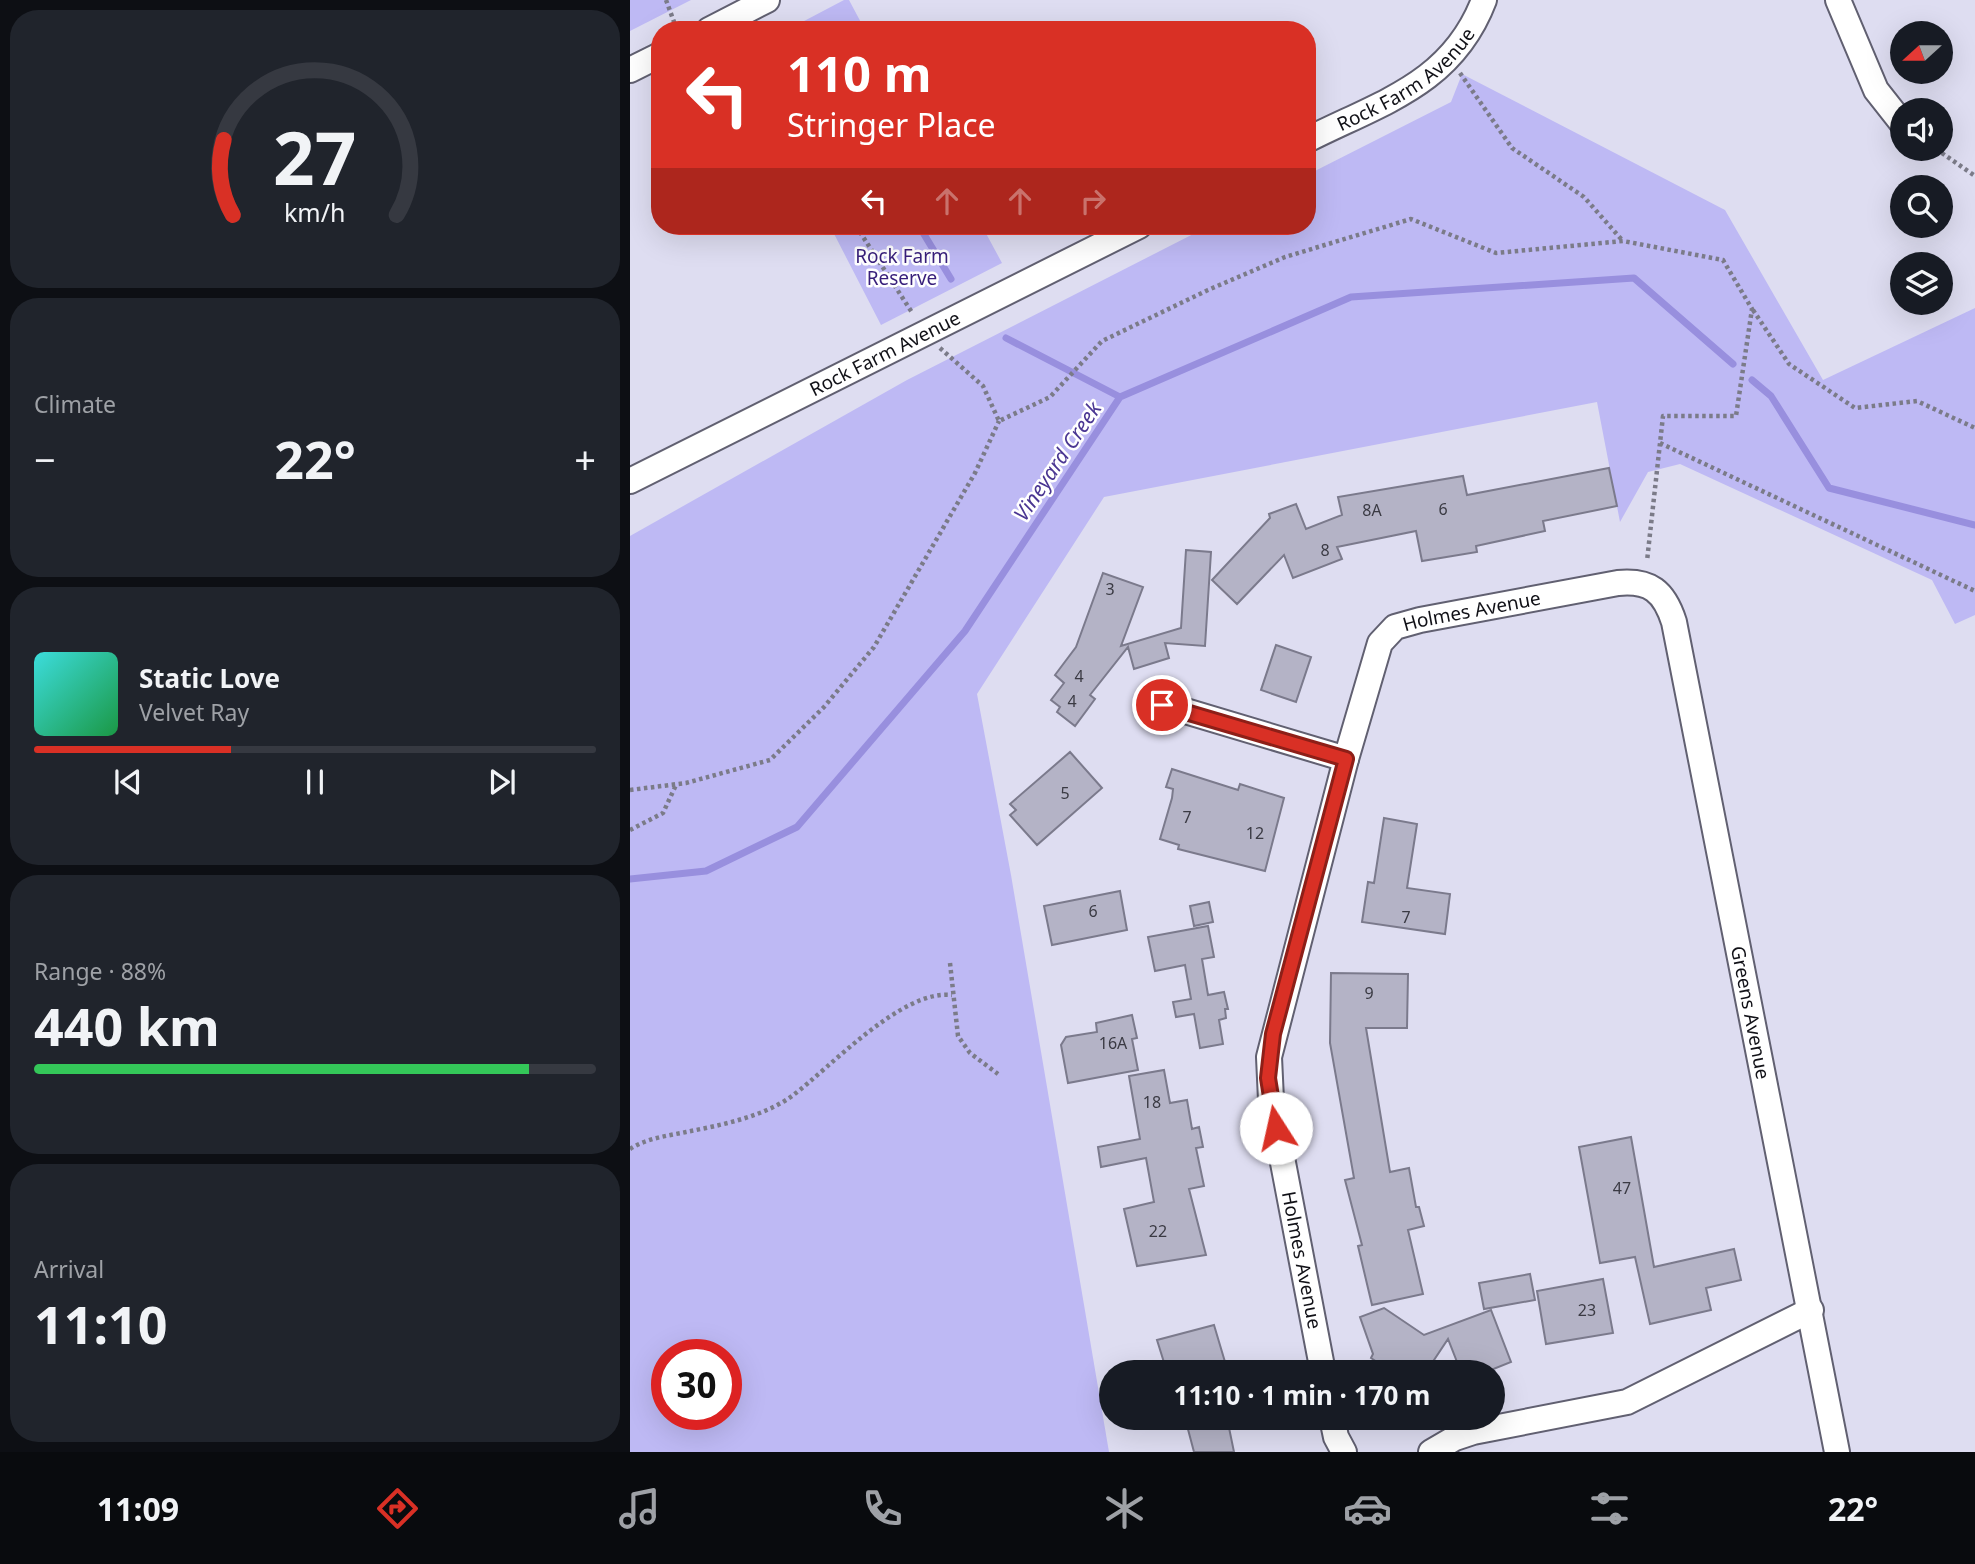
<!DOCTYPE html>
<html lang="en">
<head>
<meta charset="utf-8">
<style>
	:root { --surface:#171b24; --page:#20242c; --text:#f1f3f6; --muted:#9ea1a6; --line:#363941; --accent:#d93025 }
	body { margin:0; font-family:"Noto Sans",sans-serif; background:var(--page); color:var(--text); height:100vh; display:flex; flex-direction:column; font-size:26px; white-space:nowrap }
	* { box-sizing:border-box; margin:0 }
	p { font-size:23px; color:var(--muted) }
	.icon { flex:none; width:38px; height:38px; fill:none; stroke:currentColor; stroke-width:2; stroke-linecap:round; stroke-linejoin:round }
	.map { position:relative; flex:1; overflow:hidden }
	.panel { display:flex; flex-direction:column; gap:10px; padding:10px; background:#0d0f14; width:630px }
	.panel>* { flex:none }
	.hud { position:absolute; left:21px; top:21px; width:665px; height:214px; border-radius:28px; box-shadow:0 7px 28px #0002; background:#d93025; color:#fff; overflow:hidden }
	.needle { width:46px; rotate:249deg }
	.fabs { position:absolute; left:1260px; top:21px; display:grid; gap:14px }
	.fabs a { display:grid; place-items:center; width:63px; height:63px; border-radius:50%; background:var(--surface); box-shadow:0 7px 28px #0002; font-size:35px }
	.speed { position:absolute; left:21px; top:1339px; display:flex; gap:14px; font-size:35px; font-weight:700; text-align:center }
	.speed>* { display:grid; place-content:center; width:91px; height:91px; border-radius:50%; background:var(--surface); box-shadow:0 7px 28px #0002; line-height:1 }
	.speed .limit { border:10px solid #d22; background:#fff; color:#111 }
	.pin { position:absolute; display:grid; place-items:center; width:60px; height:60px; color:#fff; margin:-30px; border:4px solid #fff; border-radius:50%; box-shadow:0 2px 7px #0007 }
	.me { position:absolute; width:77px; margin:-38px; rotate:350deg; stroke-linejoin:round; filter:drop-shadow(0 0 5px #0008) }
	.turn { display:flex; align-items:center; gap:24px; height:147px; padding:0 21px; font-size:32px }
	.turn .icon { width:91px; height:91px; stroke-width:2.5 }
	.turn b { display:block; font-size:49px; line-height:60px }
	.lanes { display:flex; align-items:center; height:66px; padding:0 21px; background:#0003; justify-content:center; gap:35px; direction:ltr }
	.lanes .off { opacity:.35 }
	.big { font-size:52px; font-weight:700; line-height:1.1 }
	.panel .widget { flex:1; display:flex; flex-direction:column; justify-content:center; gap:10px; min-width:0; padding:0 24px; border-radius:28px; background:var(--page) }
	.panel .dial { align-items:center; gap:0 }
	.dial svg { height:182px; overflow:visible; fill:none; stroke:var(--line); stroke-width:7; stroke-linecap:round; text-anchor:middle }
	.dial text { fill:var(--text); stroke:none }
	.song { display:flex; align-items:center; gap:21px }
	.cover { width:84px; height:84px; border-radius:10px; background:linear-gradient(135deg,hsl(180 70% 55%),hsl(140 70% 35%)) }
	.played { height:7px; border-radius:4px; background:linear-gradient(90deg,var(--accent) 35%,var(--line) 35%) }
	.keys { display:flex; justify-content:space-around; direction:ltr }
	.heat { display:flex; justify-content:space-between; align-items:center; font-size:38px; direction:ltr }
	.charge { height:10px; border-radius:5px; background:linear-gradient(90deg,#34c759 88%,var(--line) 0) }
	.trip { position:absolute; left:469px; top:1360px; width:406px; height:70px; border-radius:35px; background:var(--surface); box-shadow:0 7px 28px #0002; font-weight:700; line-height:70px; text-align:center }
	.dock { display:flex; height:112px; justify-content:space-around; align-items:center; background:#090b0e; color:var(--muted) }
	.dock .icon { width:49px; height:49px }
	.dock .selected { color:var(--accent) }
	.dock b { font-size:32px; color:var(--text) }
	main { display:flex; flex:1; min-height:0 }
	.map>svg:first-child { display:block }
	.green { fill:#beb9f4; fill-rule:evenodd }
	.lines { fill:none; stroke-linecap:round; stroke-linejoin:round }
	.stream { stroke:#988fde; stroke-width:7 }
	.building { fill:#b4b3c6; stroke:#7b7a8c; stroke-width:2 }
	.minor-casing { stroke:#616071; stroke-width:28 }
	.path { stroke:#7b7b88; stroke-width:4.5; stroke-dasharray:3.5 3.5; stroke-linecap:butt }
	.minor { stroke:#fff; stroke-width:24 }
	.route-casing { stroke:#8d1f18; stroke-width:18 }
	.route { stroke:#d93025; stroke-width:12 }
	.labels { text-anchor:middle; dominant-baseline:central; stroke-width:5; stroke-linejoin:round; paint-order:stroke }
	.number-label { font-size:16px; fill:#3a3a43 }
	.street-label { font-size:19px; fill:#111117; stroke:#fff }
	.park-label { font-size:19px; fill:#381f7b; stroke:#fff }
	.water-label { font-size:21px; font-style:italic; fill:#4a3692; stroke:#fff }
</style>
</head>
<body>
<main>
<section class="panel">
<div class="widget dial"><svg viewBox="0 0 100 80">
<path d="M14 69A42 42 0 1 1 86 69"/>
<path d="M14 69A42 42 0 0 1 10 36" stroke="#d93025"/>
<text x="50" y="56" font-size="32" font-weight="700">27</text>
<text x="50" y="72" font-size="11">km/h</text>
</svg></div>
<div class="widget"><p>Climate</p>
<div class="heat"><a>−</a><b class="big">22°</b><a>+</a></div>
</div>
<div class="widget">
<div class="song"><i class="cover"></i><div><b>Static Love</b><p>Velvet Ray</p></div></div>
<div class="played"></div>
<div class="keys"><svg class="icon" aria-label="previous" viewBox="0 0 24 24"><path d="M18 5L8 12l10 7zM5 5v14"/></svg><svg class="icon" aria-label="pause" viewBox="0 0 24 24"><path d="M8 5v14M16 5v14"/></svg><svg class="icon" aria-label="next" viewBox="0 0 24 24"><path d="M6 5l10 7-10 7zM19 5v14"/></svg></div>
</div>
<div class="widget"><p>Range · 88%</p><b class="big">440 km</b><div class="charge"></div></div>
<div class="widget"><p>Arrival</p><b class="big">11:10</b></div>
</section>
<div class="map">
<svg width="1345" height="1452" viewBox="0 0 1345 1452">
	<rect width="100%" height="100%" fill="#deddf1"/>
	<!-- green -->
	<path class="green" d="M0 0H61L0 31Z
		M214 0H219L235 30H157Z
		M832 74 1095 210 1193 380 1345 308V615L1325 624 1302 580 1050 464 1018 472 990 522 967 402 474 497 347 694 381 875 479 1452H0V536L277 380 579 226H677V175L821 102ZM96 1354V1414H37V1354Z
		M200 226H352L372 263 251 325Z"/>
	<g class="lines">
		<!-- stream -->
		<path class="stream" d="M289 226 321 279
			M376 338 490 397
			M1122 380 1141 396 1199 488 1345 525
			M0 879 76 871 167 827 335 631 490 397 721 297 1004 278 1103 364"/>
	</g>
	<!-- building -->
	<path class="building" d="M979 468 987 506 913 521 915 531 846 546 847 552 792 561 786 531 707 547 712 559 663 578 654 555 607 604 582 580 640 518 639 514 666 504 676 529 712 515 708 497 833 476 837 495Z
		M556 550 581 552 575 646 535 643 539 658 504 669 498 647 460 695 465 699 445 726 427 712 430 707 421 700 434 683 425 675 446 647 473 573 513 587 491 646 551 628Z
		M646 645 681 657 666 702 631 690Z
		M440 752 472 788 407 845 380 815 386 810 380 804Z
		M542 769 608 790 610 784 654 798 635 871 548 849 549 845 530 839 542 798 543 789 536 787Z
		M754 818 787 824 777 888 820 894 815 934 732 922 738 882 744 883Z
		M490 891 497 930 422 945 414 906Z
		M579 902 583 922 564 926 560 906Z
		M578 926 584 957 572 959 578 995 594 992 598 1009H595L596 1018 589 1020 593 1044 570 1048 564 1014 546 1017 543 1002 561 999 555 965 525 971 518 937Z
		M701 973 778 974 777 1028H736L760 1172 779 1168 786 1207H789L794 1226 778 1230 793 1294 742 1305 728 1246 732 1245 715 1180 724 1178 700 1043Z
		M502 1015 507 1038 502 1039 508 1070 438 1083 431 1045 436 1037 467 1032 466 1023Z
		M534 1070 540 1103 557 1100 562 1129 569 1127 573 1147 566 1148 574 1186 559 1189 576 1255 507 1266 494 1209 524 1202 516 1158 471 1167 468 1147 510 1139 499 1076Z
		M1001 1137 1024 1267 1104 1249 1111 1280 1076 1288 1081 1310 1020 1324 1005 1257 970 1263 949 1147Z
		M900 1274 905 1300 854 1309 849 1283Z
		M973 1279 983 1333 916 1344 907 1291Z
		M754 1308 794 1335 861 1310 881 1362 856 1372H831L818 1339 796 1372H762L741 1358 743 1354 730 1317Z
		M584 1325 598 1372H537L527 1340Z
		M555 1418H597L604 1452H564Z"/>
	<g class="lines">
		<defs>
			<g id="minor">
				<path d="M1208 0 1246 90 1272 123"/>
				<path d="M79 30 137 0"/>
				<path d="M0 70 30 55"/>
				<path id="s1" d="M677 140C752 102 822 84 854 0"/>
				<path id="s2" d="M0 481 509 226"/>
				<path d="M532 704 716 759"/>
				<path id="s3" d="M693 1372 641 1100 639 1057 716 759 750 643 765 627 790 620 988 583C1020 580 1034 591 1044 622L1207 1452"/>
				<path d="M702 1418 706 1437 714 1452"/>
				<path d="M801 1452 825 1438 843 1432 997 1402 1181 1310"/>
			</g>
		</defs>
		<!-- minor casing -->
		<use href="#minor" class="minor-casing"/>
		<!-- path -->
		<path class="path" d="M36 0 47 30
			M830 73 882 148 954 197 992 240
			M1306 149 1345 176
			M226 226 283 314
			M1123 310 1159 364 1225 408 1287 401 1345 428
			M310 348 353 386 369 421 420 397 472 341 578 290 655 257 781 219 866 253 993 241 1093 260 1122 309 1106 416H1033L1017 561
			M1030 443 1345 591
			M0 790 56 783 140 760 194 707 244 647 345 473 369 421
			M0 830 33 813 46 785
			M320 963 328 1036 340 1053 368 1074
			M0 1149C17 1138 37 1136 56 1132 91 1125 133 1117 162 1096 201 1067 272 989 322 995"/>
		<!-- minor -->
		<use href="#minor" class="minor"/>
	</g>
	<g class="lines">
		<defs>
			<path id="route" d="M532 705 716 759 643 1034 638 1078 646 1128"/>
		</defs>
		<!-- route casing -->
		<use href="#route" class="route-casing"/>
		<!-- route -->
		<use href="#route" class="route"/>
	</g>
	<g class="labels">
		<!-- number labels -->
		<g class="number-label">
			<text x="813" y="509">6</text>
			<text x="742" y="510">8A</text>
			<text x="695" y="550">8</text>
			<text x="480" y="589">3</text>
			<text x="449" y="676">4</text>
			<text x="442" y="701">4</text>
			<text x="435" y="793">5</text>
			<text x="557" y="817">7</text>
			<text x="625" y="833">12</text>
			<text x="463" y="911">6</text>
			<text x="776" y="917">7</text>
			<text x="739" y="993">9</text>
			<text x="483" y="1043">16A</text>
			<text x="522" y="1102">18</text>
			<text x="992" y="1188">47</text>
			<text x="528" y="1231">22</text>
			<text x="957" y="1310">23</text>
		</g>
		<!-- street labels -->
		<g class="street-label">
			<text stroke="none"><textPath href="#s1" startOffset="117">Rock Farm Avenue</textPath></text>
			<text stroke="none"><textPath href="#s2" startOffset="285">Rock Farm Avenue</textPath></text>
			<text stroke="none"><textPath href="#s3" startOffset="849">Holmes Avenue</textPath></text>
			<text stroke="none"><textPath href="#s3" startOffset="1472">Greens Avenue</textPath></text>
			<text transform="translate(672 1260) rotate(79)">Holmes Avenue</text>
		</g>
		<!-- park labels -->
		<g class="park-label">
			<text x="272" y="256">Rock Farm<tspan x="272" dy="22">Reserve</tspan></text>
		</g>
		<!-- water labels -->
		<g class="water-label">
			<text transform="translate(427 461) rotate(-56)">Vineyard Creek</text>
		</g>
	</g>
</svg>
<div class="fabs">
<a><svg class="needle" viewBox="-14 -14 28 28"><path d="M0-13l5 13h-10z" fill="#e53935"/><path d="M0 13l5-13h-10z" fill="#9ea1a6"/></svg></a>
<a><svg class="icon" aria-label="sound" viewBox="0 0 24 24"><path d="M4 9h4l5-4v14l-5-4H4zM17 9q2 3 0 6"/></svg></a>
<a><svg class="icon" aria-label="search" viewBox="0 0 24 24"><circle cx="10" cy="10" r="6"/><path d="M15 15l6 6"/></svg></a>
<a><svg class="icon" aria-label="layers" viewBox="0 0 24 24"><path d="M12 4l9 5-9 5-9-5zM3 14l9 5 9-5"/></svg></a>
</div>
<div class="speed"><div class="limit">30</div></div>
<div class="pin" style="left:532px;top:705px;background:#d93025"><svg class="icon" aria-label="arrive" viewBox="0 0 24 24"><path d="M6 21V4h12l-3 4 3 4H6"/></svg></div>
<svg class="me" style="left:646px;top:1128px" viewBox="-20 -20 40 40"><circle r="19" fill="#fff"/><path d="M0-13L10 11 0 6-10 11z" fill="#d93025"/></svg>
<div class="trip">11:10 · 1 min · 170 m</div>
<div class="hud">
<div class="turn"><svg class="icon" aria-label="left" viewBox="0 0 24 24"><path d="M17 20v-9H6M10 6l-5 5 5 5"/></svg><div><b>110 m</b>Stringer Place</div></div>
<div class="lanes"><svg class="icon" aria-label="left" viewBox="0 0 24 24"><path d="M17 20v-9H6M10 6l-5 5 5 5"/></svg><svg class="icon off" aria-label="ahead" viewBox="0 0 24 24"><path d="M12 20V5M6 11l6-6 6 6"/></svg><svg class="icon off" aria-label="ahead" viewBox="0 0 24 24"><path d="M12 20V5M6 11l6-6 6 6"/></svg><svg class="icon off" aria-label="right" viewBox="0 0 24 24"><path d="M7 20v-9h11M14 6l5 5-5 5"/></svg></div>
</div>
</div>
</main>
<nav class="dock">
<b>11:09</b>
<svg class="icon selected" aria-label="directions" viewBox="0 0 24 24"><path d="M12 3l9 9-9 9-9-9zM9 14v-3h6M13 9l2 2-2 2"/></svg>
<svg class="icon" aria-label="music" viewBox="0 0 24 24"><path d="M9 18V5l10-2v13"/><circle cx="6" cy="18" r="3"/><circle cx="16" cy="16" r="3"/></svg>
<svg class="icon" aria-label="phone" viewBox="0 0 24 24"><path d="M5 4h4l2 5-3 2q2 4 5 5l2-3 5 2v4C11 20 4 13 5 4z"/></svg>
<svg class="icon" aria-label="climate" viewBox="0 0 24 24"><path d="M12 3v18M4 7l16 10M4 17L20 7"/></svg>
<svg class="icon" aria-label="car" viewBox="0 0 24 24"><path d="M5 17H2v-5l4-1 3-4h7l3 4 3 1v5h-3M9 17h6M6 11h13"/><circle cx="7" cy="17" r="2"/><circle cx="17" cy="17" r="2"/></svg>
<svg class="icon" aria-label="filters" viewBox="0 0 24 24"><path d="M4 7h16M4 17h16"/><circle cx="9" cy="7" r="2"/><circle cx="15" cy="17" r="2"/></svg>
<b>22°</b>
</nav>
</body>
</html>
